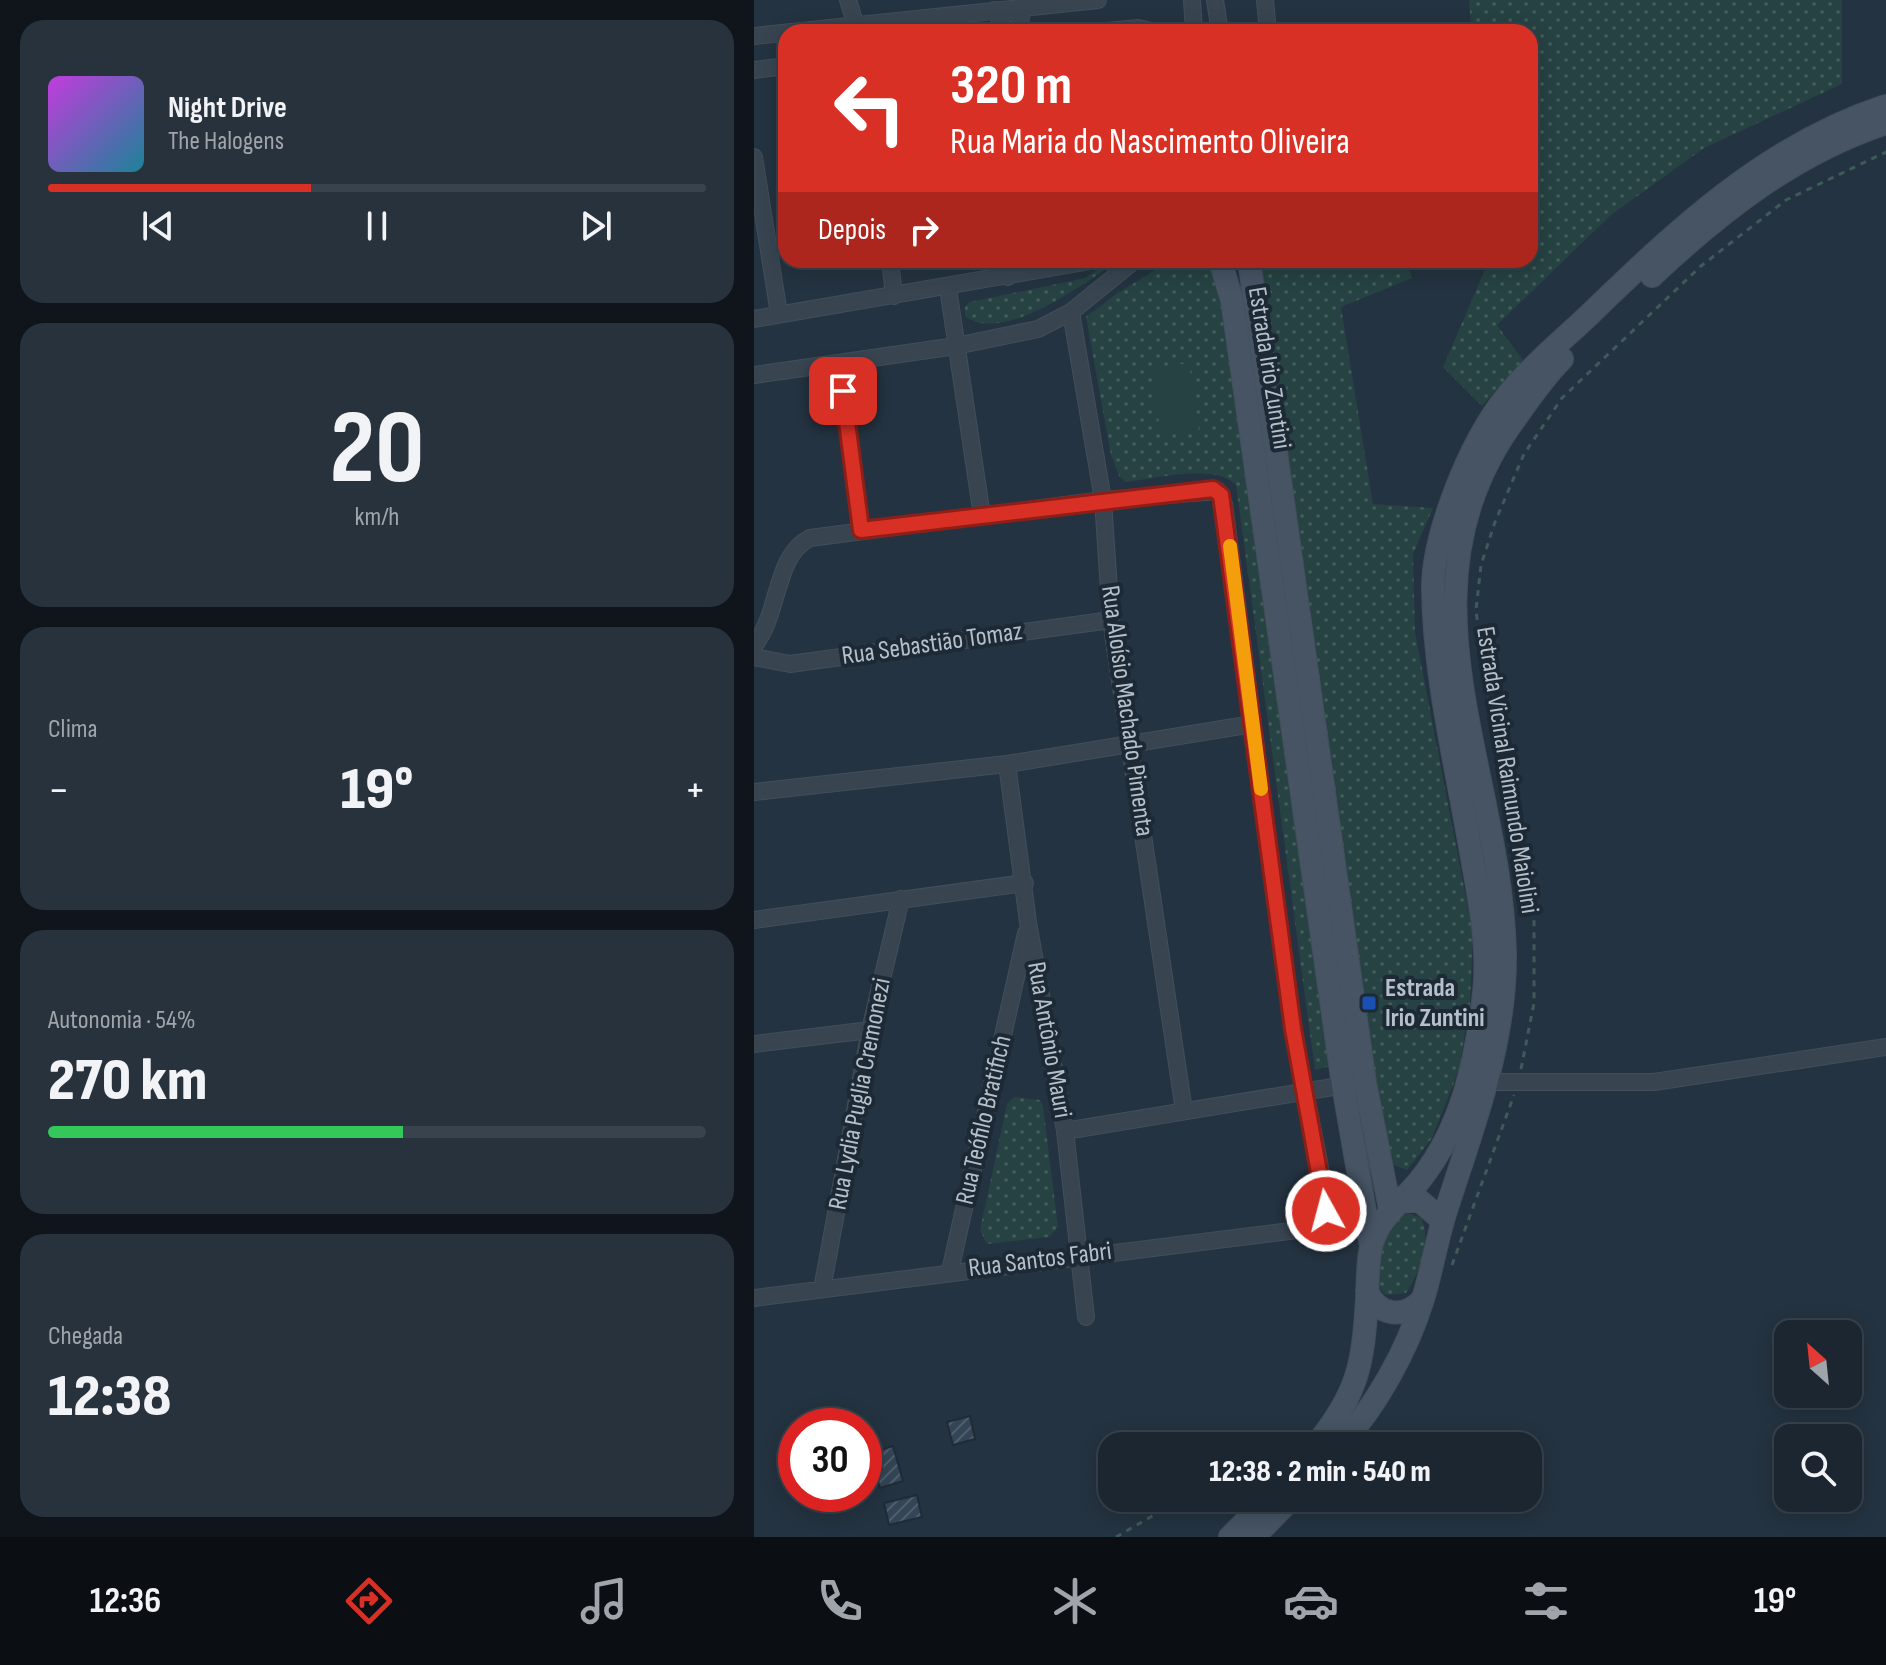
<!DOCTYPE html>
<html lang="pt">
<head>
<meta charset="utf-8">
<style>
	:root { --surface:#1b2631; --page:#28323d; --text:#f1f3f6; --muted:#a0a5ab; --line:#39434d; --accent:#d93025 }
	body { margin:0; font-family:"Sofia Sans Condensed",sans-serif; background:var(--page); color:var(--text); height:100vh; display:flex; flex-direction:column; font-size:30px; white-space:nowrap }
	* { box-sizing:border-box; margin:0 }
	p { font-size:26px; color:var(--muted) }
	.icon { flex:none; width:44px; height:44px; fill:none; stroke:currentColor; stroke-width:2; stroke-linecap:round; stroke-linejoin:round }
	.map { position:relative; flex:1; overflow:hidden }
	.side { display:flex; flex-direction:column; gap:20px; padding:20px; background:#0f151b; width:754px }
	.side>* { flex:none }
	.top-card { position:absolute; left:24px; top:24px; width:760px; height:244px; border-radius:24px; box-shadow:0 4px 20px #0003,0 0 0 2px var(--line); background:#d93025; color:#fff; overflow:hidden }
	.needle { width:52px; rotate:333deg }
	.controls { position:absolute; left:1020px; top:1320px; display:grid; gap:16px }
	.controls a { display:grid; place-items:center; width:88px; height:88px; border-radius:16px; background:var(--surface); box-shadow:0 4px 20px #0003,0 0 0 2px var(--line); font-size:40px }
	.speed { position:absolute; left:24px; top:1408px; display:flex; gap:16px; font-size:40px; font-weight:700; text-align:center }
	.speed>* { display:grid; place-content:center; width:104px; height:104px; border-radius:50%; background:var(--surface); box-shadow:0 4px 20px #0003,0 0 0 2px var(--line); line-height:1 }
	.speed .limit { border:12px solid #d22; background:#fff; color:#111 }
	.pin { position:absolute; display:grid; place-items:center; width:68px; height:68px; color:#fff; margin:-34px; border-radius:16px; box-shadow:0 4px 12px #0006 }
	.me { position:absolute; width:88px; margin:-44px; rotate:353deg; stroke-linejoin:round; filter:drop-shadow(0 0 6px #0008) }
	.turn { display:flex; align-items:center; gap:28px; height:168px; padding:0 40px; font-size:36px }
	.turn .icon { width:104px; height:104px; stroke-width:2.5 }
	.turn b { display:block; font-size:56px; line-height:68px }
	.then { display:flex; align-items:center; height:76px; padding:0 40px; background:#0003; gap:16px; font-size:30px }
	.big { font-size:60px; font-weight:800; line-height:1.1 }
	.side .tile { flex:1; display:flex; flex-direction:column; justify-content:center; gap:12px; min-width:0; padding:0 28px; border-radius:24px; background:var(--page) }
	.side .dial { align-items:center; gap:0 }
	.dial b { font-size:104px; line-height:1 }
	.song { display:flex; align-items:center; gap:24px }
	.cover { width:96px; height:96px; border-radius:12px; background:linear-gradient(135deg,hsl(290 70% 55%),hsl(190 70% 35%)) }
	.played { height:8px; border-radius:4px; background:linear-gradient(90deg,var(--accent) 40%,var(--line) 40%) }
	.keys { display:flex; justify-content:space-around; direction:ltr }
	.heat { display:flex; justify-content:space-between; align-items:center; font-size:44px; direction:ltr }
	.charge { height:12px; border-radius:6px; background:linear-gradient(90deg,#34c759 54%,var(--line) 0) }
	.trip { position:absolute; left:344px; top:1432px; width:444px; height:80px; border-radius:24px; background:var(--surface); box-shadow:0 4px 20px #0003,0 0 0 2px var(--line); font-weight:800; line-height:80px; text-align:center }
	.menu { display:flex; height:128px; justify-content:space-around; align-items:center; background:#0b0f14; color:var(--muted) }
	.menu .icon { width:56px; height:56px }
	.menu .current { color:var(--accent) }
	.menu b { font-size:36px; color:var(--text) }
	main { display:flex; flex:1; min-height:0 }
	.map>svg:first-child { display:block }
	.grass { fill:url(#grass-dots) }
	.pitch { fill:#264242 }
	.building { fill:url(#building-hatch); stroke:#1f2c38; stroke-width:2 }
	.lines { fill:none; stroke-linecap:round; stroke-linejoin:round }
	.street-casing { stroke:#424e5a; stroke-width:18 }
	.secondary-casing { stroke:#424e5a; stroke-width:24 }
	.path { stroke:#3f5a5a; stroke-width:3; stroke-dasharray:6 6; stroke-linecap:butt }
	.street { stroke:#384551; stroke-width:16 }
	.secondary { stroke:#465464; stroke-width:22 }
	.route-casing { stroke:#8d1f18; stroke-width:20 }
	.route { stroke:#d93025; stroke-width:14 }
	.slow { stroke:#f59e0b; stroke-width:14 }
	.transit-dot { fill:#1a4fb4; stroke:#1d2a36; stroke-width:3 }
	.labels { text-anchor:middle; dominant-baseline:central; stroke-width:8; stroke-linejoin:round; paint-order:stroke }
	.street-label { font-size:26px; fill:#b5c0cb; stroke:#1d2a36 }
	.poi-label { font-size:26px; font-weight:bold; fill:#b5c0cb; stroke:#1d2a36; text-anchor:start }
</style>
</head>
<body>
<main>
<section class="side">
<div class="tile">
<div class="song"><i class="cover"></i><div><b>Night Drive</b><p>The Halogens</p></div></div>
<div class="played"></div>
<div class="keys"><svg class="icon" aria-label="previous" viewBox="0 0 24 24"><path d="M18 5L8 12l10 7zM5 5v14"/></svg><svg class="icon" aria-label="pause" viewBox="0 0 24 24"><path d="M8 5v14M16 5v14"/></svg><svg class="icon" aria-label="next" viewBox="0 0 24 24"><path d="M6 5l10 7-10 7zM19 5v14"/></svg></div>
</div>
<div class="tile dial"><b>20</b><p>km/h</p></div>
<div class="tile"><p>Clima</p>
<div class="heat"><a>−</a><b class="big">19°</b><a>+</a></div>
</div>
<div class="tile"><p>Autonomia · 54%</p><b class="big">270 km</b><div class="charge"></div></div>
<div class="tile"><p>Chegada</p><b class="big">12:38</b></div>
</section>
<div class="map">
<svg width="1132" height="1537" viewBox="0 0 1132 1537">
	<defs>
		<pattern id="grass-dots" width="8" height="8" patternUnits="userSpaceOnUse" patternTransform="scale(2)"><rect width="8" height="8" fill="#264242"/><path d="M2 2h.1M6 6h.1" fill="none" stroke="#435c5c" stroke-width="1.8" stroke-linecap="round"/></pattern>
		<pattern id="building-hatch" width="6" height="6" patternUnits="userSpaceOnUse" patternTransform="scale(2)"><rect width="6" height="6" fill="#334556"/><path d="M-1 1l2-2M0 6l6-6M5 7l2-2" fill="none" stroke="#4e5e6d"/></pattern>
	</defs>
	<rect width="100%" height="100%" fill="#243341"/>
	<!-- grass -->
	<path class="grass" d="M715 0H1088V84L950 148 857 215 743 325 769 360 728 406 689 367 735 260H776V32H675L717 24Z
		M358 260H365C334 281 248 346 211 316V307L216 302 331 278Z
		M418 260H449L462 272 576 1066 561 1070 482 485C461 463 401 479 372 482L365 476 357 455 332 317 362 294Z
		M504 260H653L658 278 587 307 619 504 679 508 659 554 661 632 719 934 716 1003 705 1070 678 1138 653 1170 632 1162Z
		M260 1097 286 1100 289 1106 304 1227 295 1237 233 1244 226 1230 253 1104Z
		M654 1213 667 1218C678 1238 665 1275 652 1293L632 1295C613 1282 630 1219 654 1213Z"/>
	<!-- pitch -->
	<path class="pitch" d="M435 363 445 429 407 435 397 369Z"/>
	<!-- building -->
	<path class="building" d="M216 1416 221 1439 199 1445 193 1422Z
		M139 1446 149 1481 126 1488 116 1453Z
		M163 1495 168 1517 135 1525 130 1503Z"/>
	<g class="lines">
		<defs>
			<path id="street" d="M94 0 101 23
				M438 0 440 32
				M461 0 466 32
				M511 0 514 32
				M240 10 248 22 249 32
				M264 32 269 8
				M344 32 384 28 401 32
				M0 36 344 0
				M0 70 32 66
				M0 157 25 314
				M136 260 140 296
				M253 260 254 277
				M194 288 228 516
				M317 312 349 500 357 620 430 1111
				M0 319 342 260
				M86 363 107 530
				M0 375 202 346 284 329 317 312 381 260
				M0 646C27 611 20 556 56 538L349 500 464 491 470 504 539 1029 573 1203 569 1218 552 1229 0 1298
				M0 657 36 664 357 620
				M253 764 274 922 311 1131 332 1317
				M0 792 253 764 499 724
				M0 920 271 883
				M0 1044 116 1030
				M735 1082H900L1132 1047
				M311 1131 597 1084
				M196 1271 272 933
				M68 1289 116 1030 147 899"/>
			<path id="secondary" d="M466 260 478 300 589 1085 617 1246
				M495 260 611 1083 636 1209
				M898 276C967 211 1041 153 1132 123
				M645 1201H666L689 1221
				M613 1291C624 1317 651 1319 669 1299
				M561 1446C604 1394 609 1365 613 1299 614 1282 613 1260 618 1243 627 1215 648 1202 666 1180 709 1126 722 1060 730 993 735 947 726 903 718 858 703 769 680 678 679 588 679 537 711 458 739 415 763 378 801 347 833 317 922 231 1012 145 1132 106
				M586 1446C622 1406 653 1351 669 1299 677 1273 682 1244 690 1217 717 1131 752 1046 751 954 747 766 634 589 763 416 777 396 791 376 808 359
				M476 1537 515 1498
				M500 1537 538 1498"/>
		</defs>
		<!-- street casing -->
		<use href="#street" class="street-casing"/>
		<!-- secondary casing -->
		<use href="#secondary" class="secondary-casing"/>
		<!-- path -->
		<path class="path" d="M767 1069 780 1003V915L729 670 722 610 727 565 741 522 770 454 808 398 947 266 1032 200 1132 152
			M698 1265 760 1095
			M452 1498 480 1505
			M362 1537 424 1501 437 1498"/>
		<!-- street -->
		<use href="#street" class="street"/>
		<!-- secondary -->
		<use href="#secondary" class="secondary"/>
	</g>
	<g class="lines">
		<defs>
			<path id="route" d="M89 391 107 530 459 489 467 495 539 1029 572 1211"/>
		</defs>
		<!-- route casing -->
		<use href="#route" class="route-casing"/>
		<!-- route -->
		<use href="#route" class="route"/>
		<!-- slow -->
		<path class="slow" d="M476 546 507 789"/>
	</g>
	<!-- markers -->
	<rect class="transit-dot" x="607" y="995" width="16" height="16" rx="4"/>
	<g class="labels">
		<!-- street labels -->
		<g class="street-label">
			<text transform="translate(515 368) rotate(81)">Estrada Irio Zuntini</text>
			<text transform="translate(178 644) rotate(-8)">Rua Sebastião Tomaz</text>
			<text transform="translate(373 711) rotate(82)">Rua Aloísio Machado Pimenta</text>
			<text transform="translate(753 770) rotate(81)">Estrada Vicinal Raimundo Maiolini</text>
			<text transform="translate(295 1040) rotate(80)">Rua Antônio Mauri</text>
			<text transform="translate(106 1094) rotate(-79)">Rua Lydia Puglia Cremonezi</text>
			<text transform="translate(230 1120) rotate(-77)">Rua Teófilo Bratifich</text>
			<text transform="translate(286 1260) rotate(-7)">Rua Santos Fabri</text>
		</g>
		<!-- poi labels -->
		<g class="poi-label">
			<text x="631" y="988">Estrada<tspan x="631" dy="30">Irio Zuntini</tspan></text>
		</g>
	</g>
</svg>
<div class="controls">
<a><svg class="needle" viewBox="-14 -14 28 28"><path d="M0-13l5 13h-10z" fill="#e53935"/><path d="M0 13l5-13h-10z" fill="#a0a5ab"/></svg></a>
<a><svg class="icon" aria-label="search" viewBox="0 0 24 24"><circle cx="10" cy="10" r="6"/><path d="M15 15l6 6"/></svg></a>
</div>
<div class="speed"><div class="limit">30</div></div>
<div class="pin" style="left:89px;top:391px;background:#d93025"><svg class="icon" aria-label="arrive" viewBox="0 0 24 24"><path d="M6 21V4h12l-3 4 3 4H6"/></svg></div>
<svg class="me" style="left:572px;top:1211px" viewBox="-20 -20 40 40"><circle r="17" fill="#d93025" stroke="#fff" stroke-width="3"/><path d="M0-11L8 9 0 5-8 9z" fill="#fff"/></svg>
<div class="trip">12:38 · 2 min · 540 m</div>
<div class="top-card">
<div class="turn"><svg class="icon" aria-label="left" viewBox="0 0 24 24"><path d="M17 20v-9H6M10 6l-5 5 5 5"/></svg><div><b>320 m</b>Rua Maria do Nascimento Oliveira</div></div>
<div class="then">Depois<svg class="icon" aria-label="right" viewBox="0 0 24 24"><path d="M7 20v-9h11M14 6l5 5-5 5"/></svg></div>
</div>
</div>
</main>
<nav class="menu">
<b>12:36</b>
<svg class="icon current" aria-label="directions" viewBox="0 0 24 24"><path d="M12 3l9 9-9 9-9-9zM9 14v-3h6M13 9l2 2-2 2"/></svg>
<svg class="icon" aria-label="music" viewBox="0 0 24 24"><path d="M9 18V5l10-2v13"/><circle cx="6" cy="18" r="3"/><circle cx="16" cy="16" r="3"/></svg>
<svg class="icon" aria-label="phone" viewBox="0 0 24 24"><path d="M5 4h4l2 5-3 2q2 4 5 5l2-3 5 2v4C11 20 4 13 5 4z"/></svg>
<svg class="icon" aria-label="climate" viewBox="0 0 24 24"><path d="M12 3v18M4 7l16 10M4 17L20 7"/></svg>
<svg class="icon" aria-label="car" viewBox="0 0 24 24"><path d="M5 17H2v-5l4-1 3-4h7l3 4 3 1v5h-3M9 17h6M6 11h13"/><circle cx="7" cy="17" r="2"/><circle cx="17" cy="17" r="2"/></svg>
<svg class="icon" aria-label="filters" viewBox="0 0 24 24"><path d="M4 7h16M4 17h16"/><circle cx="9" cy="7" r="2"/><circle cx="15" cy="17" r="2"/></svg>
<b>19°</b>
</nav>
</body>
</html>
